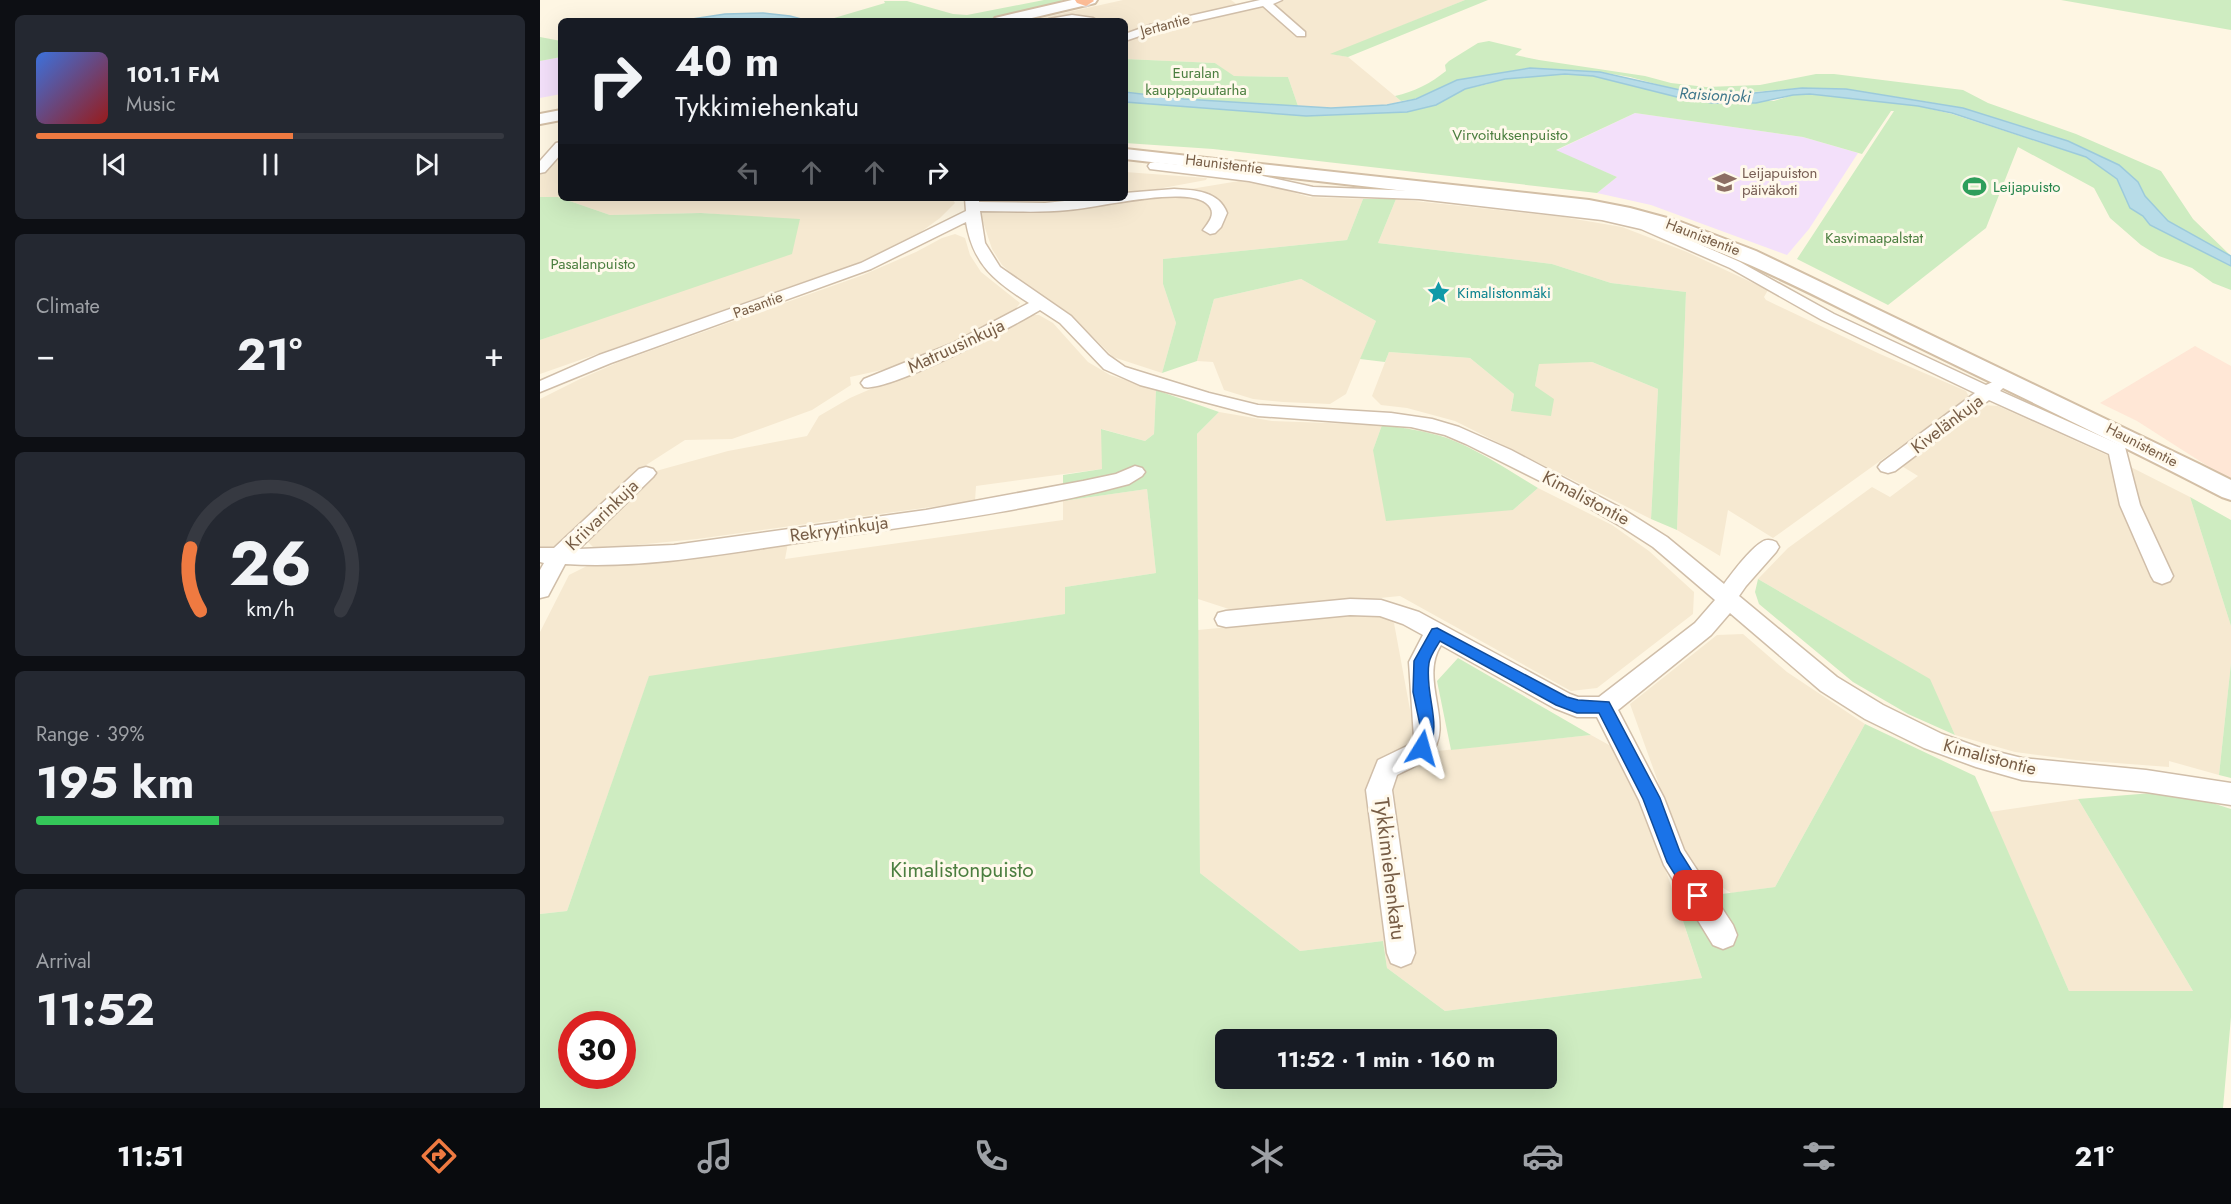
<!DOCTYPE html>
<html lang="en">
<head>
<meta charset="utf-8">
<style>
	:root { --surface:#171b24; --page:#242831; --text:#f1f3f6; --muted:#9ea1a6; --line:#363941; --accent:#ef7a41 }
	body { margin:0; font-family:Jost,sans-serif; background:var(--page); color:var(--text); height:100vh; display:flex; flex-direction:column; font-size:22px; white-space:nowrap }
	* { box-sizing:border-box; margin:0 }
	p { font-size:20px; color:var(--muted) }
	.icon { flex:none; width:33px; height:33px; fill:none; stroke:currentColor; stroke-width:2; stroke-linecap:round; stroke-linejoin:round }
	.map { position:relative; flex:1; overflow:hidden }
	.details { display:flex; flex-direction:column; gap:15px; padding:15px; background:#0d0f14; width:540px }
	.details>* { flex:none }
	.hud { position:absolute; left:18px; top:18px; width:570px; height:183px; border-radius:9px; box-shadow:0 6px 24px #0002; background:#171b24; color:var(--text); overflow:hidden }
	.speed { position:absolute; left:18px; top:1011px; display:flex; gap:12px; font-size:30px; font-weight:700; text-align:center }
	.speed>* { display:grid; place-content:center; width:78px; height:78px; border-radius:50%; background:var(--surface); box-shadow:0 6px 24px #0002; line-height:1 }
	.speed .limit { border:9px solid #d22; background:#fff; color:#111 }
	.pin { position:absolute; display:grid; place-items:center; width:51px; height:51px; color:#fff; margin:-26px; border-radius:12px; box-shadow:0 3px 9px #0006 }
	.me { position:absolute; width:66px; margin:-33px; rotate:8deg; stroke-linejoin:round; filter:drop-shadow(0 0 4px #0008) }
	.turn { display:flex; align-items:center; gap:21px; height:126px; padding:0 18px; font-size:27px }
	.turn .icon { width:78px; height:78px; stroke-width:2.5 }
	.turn b { display:block; font-size:42px; line-height:51px }
	.lanes { display:flex; align-items:center; height:57px; padding:0 18px; background:#0003; justify-content:center; gap:30px; direction:ltr }
	.lanes .off { opacity:.35 }
	.big { font-size:45px; font-weight:700; line-height:1.1 }
	.details .tile { flex:1; display:flex; flex-direction:column; justify-content:center; gap:9px; min-width:0; padding:0 21px; border-radius:9px; background:var(--page) }
	.details .dial { align-items:center; gap:0 }
	.dial svg { height:156px; overflow:visible; fill:none; stroke:var(--line); stroke-width:7; stroke-linecap:round; text-anchor:middle }
	.dial text { fill:var(--text); stroke:none }
	.song { display:flex; align-items:center; gap:18px }
	.cover { width:72px; height:72px; border-radius:9px; background:linear-gradient(135deg,hsl(220 70% 55%),hsl(0 70% 35%)) }
	.played { height:6px; border-radius:3px; background:linear-gradient(90deg,var(--accent) 55%,var(--line) 55%) }
	.keys { display:flex; justify-content:space-around; direction:ltr }
	.heat { display:flex; justify-content:space-between; align-items:center; font-size:33px; direction:ltr }
	.charge { height:9px; border-radius:4px; background:linear-gradient(90deg,#34c759 39%,var(--line) 0) }
	.trip { position:absolute; left:675px; top:1029px; width:342px; height:60px; border-radius:9px; background:var(--surface); box-shadow:0 6px 24px #0002; font-weight:700; line-height:60px; text-align:center }
	.menu { display:flex; height:96px; justify-content:space-around; align-items:center; background:#090b0e; color:var(--muted) }
	.menu .icon { width:42px; height:42px }
	.menu .active { color:var(--accent) }
	.menu b { font-size:27px; color:var(--text) }
	main { display:flex; flex:1; min-height:0 }
	.map>svg:first-child { display:block }
	.residential { fill:#f6e9d1 }
	.commercial { fill:#ffe7d6 }
	.education { fill:#f3e0fa }
	.green { fill:#ceecc1; fill-rule:evenodd }
	.water { fill:#b7dce8; stroke:#9ccadb; stroke-width:1.5 }
	.lines { fill:none; stroke-linecap:round; stroke-linejoin:round }
	.street-casing { stroke:#d0bea9; stroke-width:3 }
	.secondary-casing { stroke:#d3bfa6; stroke-width:4 }
	.highway-casing { stroke:#dfd8d3; stroke-width:3 }
	.street { fill:#fff; fill-rule:evenodd }
	.secondary { fill:#fff; fill-rule:evenodd }
	.highway { fill:#fcbc96; fill-rule:evenodd }
	.route { fill:#1a73e8; stroke:#114b97; stroke-width:1.5 }
	.labels { text-anchor:middle; dominant-baseline:central; stroke-width:6; stroke-linejoin:round; paint-order:stroke }
	.far-street-label { font-size:15px; fill:#785e47; stroke:#fff9eb }
	.far-park-label { font-size:15px; fill:#4b7e3f; stroke:#fff9eb }
	.far-education-label { font-size:15px; fill:#785e54; stroke:#fff9eb; text-anchor:start }
	.far-leisure-label { font-size:15px; fill:#27864d; stroke:#fff9eb; text-anchor:start }
	.far-culture-label { font-size:15px; fill:#0d838f; stroke:#fff9eb; text-anchor:start }
	.far-water-label { font-size:16px; font-style:italic; fill:#40788c; stroke:#fff9eb }
	.street-label { font-size:18px; fill:#785e47; stroke:#fff9eb }
	.near-street-label { font-size:21px; fill:#785e47; stroke:#fff9eb }
	.near-park-label { font-size:21px; fill:#4b7e3f; stroke:#fff9eb }
</style>
</head>
<body>
<main>
<section class="details">
<div class="tile">
<div class="song"><i class="cover"></i><div><b>101.1 FM</b><p>Music</p></div></div>
<div class="played"></div>
<div class="keys"><svg class="icon" aria-label="previous" viewBox="0 0 24 24"><path d="M18 5L8 12l10 7zM5 5v14"/></svg><svg class="icon" aria-label="pause" viewBox="0 0 24 24"><path d="M8 5v14M16 5v14"/></svg><svg class="icon" aria-label="next" viewBox="0 0 24 24"><path d="M6 5l10 7-10 7zM19 5v14"/></svg></div>
</div>
<div class="tile"><p>Climate</p>
<div class="heat"><a>−</a><b class="big">21°</b><a>+</a></div>
</div>
<div class="tile dial"><svg viewBox="0 0 100 80">
<path d="M14 69A42 42 0 1 1 86 69"/>
<path d="M14 69A42 42 0 0 1 9 37" stroke="#ef7a41"/>
<text x="50" y="56" font-size="32" font-weight="700">26</text>
<text x="50" y="72" font-size="11">km/h</text>
</svg></div>
<div class="tile"><p>Range · 39%</p><b class="big">195 km</b><div class="charge"></div></div>
<div class="tile"><p>Arrival</p><b class="big">11:52</b></div>
</section>
<div class="map">
<svg width="1691" height="1108" viewBox="0 0 1691 1108">
	<rect width="100%" height="100%" fill="#fef6e3"/>
	<!-- residential -->
	<path class="residential" d="M583 0H691L702 8 745 0H925L792 54 808 57 861 101 847 105 791 108 758 106 748 77 693 76 675 63 585 59V21H488Z
		M21 152V198H412L415 203 400 218 378 234 318 263 0 374V340L85 310 260 220 161 213 70 215 18 197H0V173L8 171 6 169Z
		M585 172 667 178 666 180 585 195Z
		M699 181 725 184 769 197 823 199 807 240 623 259V284L636 323 622 373 573 357 530 314 478 279 462 265 452 249 440 213 449 209 536 208Z
		M444 198H563L520 204 450 202Z
		M856 199 1023 217 1082 227 1147 252 1228 290 1224 297 1226 300 1340 354 1426 391 1429 397 1233 538 1188 510 1180 556 1137 530 1146 292 1071 283 1012 264 838 243Z
		M415 234 425 238 430 255 441 272 480 303 475 310 405 347 360 366 310 377 311 385 272 410 192 439 145 440 103 467 29 540 12 549H0V399L40 379 79 362 323 275 376 252 402 238Z
		M761 279 836 321 806 394 790 404 743 402 713 399 684 390 673 362 657 361 674 299Z
		M484 315H499L513 323 548 362 570 375 616 390 614 434 605 441 562 429V469L436 486 435 501 157 539 55 549 47 541 116 471 188 451 267 436 279 416 310 398 413 353Z
		M849 352 930 358 974 394 971 410 995 386 999 363 1052 362 1118 389 1111 519 915 421 867 408 841 405 832 396Z
		M1443 405 1458 406 1569 456 1650 497 1691 626V663L1679 775 1629 761V767L1536 760 1475 752 1415 735 1389 679 1218 579 1248 548 1332 487 1350 497 1378 476 1360 465Z
		M679 412 732 421 842 425 833 450 973 510 998 488 1072 525 1109 551 1154 592 1153 614 1057 688 1031 691 860 596 698 612 658 599 657 434Z
		M607 489 616 573 525 587 526 614 109 677 27 911 0 914V632L29 575 49 565 248 543 245 559 523 520V501Z
		M838 613 854 623 878 753 1051 735 1087 755 1162 978 905 1011 847 968 843 941 760 951 660 873 658 630Z
		M1203 634 1247 672 1325 724 1235 887 1191 893 1148 865 1090 704 1177 635Z
		M1538 799 1653 991H1529L1450 812Z"/>
	<!-- commercial -->
	<path class="commercial" d="M1655 346 1691 366V481L1597 421 1560 403Z"/>
	<!-- education -->
	<path class="education" d="M21 57V94L0 98V61Z
		M1095 113 1263 137 1318 153 1269 229 1247 255 1111 205 1057 193 1077 177 1015 151Z"/>
	<!-- green -->
	<path class="green" d="M504 0H523L505 8 445 21H284L345 3 344 1H367L413 14 427 15Z
		M925 0H948L808 57 790 54Z
		M1521 0H1691V30Z
		M0 37 21 41V57L0 61Z
		M949 41 982 49 975 55 999 60 1105 76 1131 83 1166 87 1220 85 1276 74H1294L1423 90 1448 103 1536 134 1621 171 1653 219 1691 256 1628 221 1605 196 1598 182 1579 165 1528 141 1423 108 1388 102 1306 89 1262 88 1178 95 1145 92 1090 77 1060 72 990 68 917 80 875 99 861 101 855 96C874 92 891 83 906 71L905 65 909 61 938 43Z
		M585 59 675 63 694 76 748 77 758 106 644 99 585 92Z
		M1025 74 1053 76 1137 97 1234 101 1253 95 1270 94 1378 106 1412 114 1546 157 1577 179 1590 208 1603 216 1610 225 1691 265V290L1673 283 1652 268 1619 256 1601 245 1570 218 1554 188 1478 147 1446 228 1348 305 1257 259 1354 111H1351L1322 154 1263 137 1095 113 1016 150 1077 177 1057 193 673 149 585 143V102L766 116 867 112 896 105 925 89 948 84 962 77Z
		M0 197H18L70 215 161 213 260 219 252 254 0 340Z
		M823 199H856L838 243 1012 264 1071 283 1146 292 1137 530 1111 519 1118 389 1052 362 999 364 995 386 1014 399 1011 416 971 411 974 394 930 358 849 352 845 362 820 359 836 321 761 279 674 299 657 361 622 373 636 323 623 284V259L807 240Z
		M616 390 679 412 657 434 660 873 760 951 843 941 847 968 905 1011 1162 978 1136 900 1235 887 1325 724 1435 776 1529 991H1653L1538 799 1612 793 1669 802 1691 809V1017L1683 1108H0V914L27 911 109 676 525 614V587L616 573 607 489 523 501V475L562 469 561 429 605 441 614 434ZM32 1024H82V1076H32ZM686 1040H1006V1078H686Z
		M842 425C864 428 886 431 907 438 939 450 968 470 998 488L973 510 846 521 833 450Z
		M1650 497 1691 520V626Z
		M1218 579 1390 679 1415 735 1368 714 1313 682 1219 604 1215 592Z
		M918 658 1051 735 911 750 897 681Z
		M1691 663V778L1679 775Z"/>
	<!-- water -->
	<path class="water" d="M223 13 250 16 269 21H139L185 14Z
		M990 68 1060 72 1158 94 1195 95 1262 88 1306 89 1423 108 1528 141 1579 165 1598 182 1605 196 1628 221 1691 256V266L1610 225 1603 216 1590 208 1577 179 1546 157 1412 113 1378 106 1270 94 1253 95 1216 103H1172L1137 97 1053 76 1025 74 965 79 925 89 896 105 867 112 766 116 585 102V92L644 99 791 108 847 105 876 99 917 80Z"/>
	<g class="lines">
		<defs>
			<path id="street" d="M720 0H742L733 4 765 32V36H757L723 6 617 30 585 41V34L610 25Z
				M532 15 553 18 558 21H508L509 19Z
				M21 142V154L5 172 0 173V161L16 143Z
				M615 162 709 173 773 187 879 191 1062 212 1111 223 1200 262 1294 314 1446 385 1457 380 1463 381 1466 385 1460 391 1585 447 1600 505 1633 576 1630 581 1622 584 1614 581 1611 576 1580 505 1569 454 1449 400 1355 471 1348 473 1341 471 1338 467 1341 463 1435 393 1282 320 1190 268 1101 229 1062 220 879 199 773 195 709 181 610 169 608 166 610 163Z
				M634 189C655 190 679 191 687 213L681 227 675 233 670 234 663 230C669 222 678 212 666 203 643 186 558 208 528 210 499 213 469 211 440 211L445 243 460 267 531 316 568 355 585 367 669 393 718 405 851 413 892 419 919 427 971 450 1081 508 1127 537 1184 584C1192 573 1210 549 1222 542 1226 539 1232 540 1236 542L1239 547 1236 552 1206 586 1199 596 1297 677 1343 705 1402 734 1438 747 1482 758 1606 770 1691 783V805L1606 792 1482 780 1436 767 1384 748 1325 719 1281 691 1190 613 1171 635 1078 710 1124 798 1144 850 1193 925 1197 935 1193 945 1183 949 1173 945 1124 865 1099 800 1057 717H1037L1014 708 901 645C878 681 917 726 889 756 881 765 868 769 857 775L852 790 875 953 871 963 861 967 851 963 847 953 826 790 838 760 867 746 874 738 869 662 883 635 863 624 840 616 810 615 686 627 678 625 675 619 678 613 686 611 810 599 841 600 879 612 1030 694 1038 697H1059L1155 623 1175 600 1113 547 1082 527 1020 491 926 444 905 435 871 427 718 416 600 385 564 369 520 323 500 310C474 326 348 393 324 387L321 383 324 379 411 344 489 303C454 281 433 264 426 222L331 269 71 363 0 392V381L59 355 321 263 426 211 425 198H439V202L505 203 554 198H585V193Z
				M595 466 602 468 605 472 602 476 589 484C485 512 376 525 270 541 189 553 107 569 25 564L8 596 0 598V570L4 563 0 562V548H14L99 469 106 467 113 469 116 473 113 477 39 549 134 545 386 510 543 481 576 474Z"/>
			<path id="secondary" d="M532 0H557L555 3 479 21H453L455 18Z
				M21 110V120L0 124V114Z
				M585 149 1049 200 1090 208 1138 221 1216 251 1659 464 1691 480V500L1682 497C1577 442 1470 392 1364 340 1261 289 1162 234 1049 212L585 159Z"/>
			<path id="highway" d="M535 0H553L554 1 546 6 537 3Z"/>
		</defs>
		<!-- street casing -->
		<use href="#street" class="street-casing"/>
		<!-- secondary casing -->
		<use href="#secondary" class="secondary-casing"/>
		<!-- highway casing -->
		<use href="#highway" class="highway-casing"/>
		<!-- street -->
		<use href="#street" class="street"/>
		<!-- secondary -->
		<use href="#secondary" class="secondary"/>
		<!-- highway -->
		<use href="#highway" class="highway"/>
	</g>
	<!-- route -->
	<path class="route" d="M897 628 1027 697 1038 700 1069 702 1120 798 1140 852 1164 890 1167 896 1164 902 1158 904 1152 902 1127 862 1103 799 1059 713H1037L1016 705 900 641C896 648 890 656 889 663 884 694 903 723 888 752L882 754 877 752 874 748 880 725 873 692 874 661 892 629Z"/>
	<!-- icons -->
	<defs>
		<symbol id="school-bare" viewBox="-9 -9 18 18"><path d="M0-5L7-2L0 1L-7-2ZM-4 1L0 2.5L4 1V4Q0 6-4 4Z" fill="#8d6e63" stroke="#fff9eb" stroke-width="2.5" paint-order="stroke"/></symbol>
		<symbol id="stadium-bare" viewBox="-9 -9 18 18"><path d="M0-5a6.5 5 0 1 0 0 10a6.5 5 0 1 0 0-10ZM-3.5-1.8h7v3.6h-7Z" fill="#2e9e5b" stroke="#fff9eb" stroke-width="2.5" paint-order="stroke"/></symbol>
		<symbol id="sight-bare" viewBox="-9 -9 18 18"><path d="M0-6L1.8-2.2L6-1.7L2.9 1.2L3.7 5.4L0 3.3L-3.7 5.4L-2.9 1.2L-6-1.7L-1.8-2.2Z" fill="#0f9aa8" stroke="#fff9eb" stroke-width="2.5" paint-order="stroke"/></symbol>
	</defs>
	<g fill-rule="evenodd">
		<use href="#school-bare" x="1168" y="166" width="33" height="33"/>
		<use href="#stadium-bare" x="1418" y="170" width="33" height="33"/>
		<use href="#sight-bare" x="882" y="276" width="33" height="33"/>
	</g>
	<g class="labels">
		<!-- far-street labels -->
		<g class="far-street-label">
			<text transform="translate(625 25) rotate(-15)">Jertantie</text>
			<text transform="translate(684 164) rotate(7)">Haunistentie</text>
			<text transform="translate(1163 237) rotate(21)">Haunistentie</text>
			<text transform="translate(218 305) rotate(-20)">Pasantie</text>
			<text transform="translate(1602 445) rotate(27)">Haunistentie</text>
		</g>
		<!-- far-park labels -->
		<g class="far-park-label">
			<text x="656" y="73">Euralan<tspan x="656" dy="17">kauppapuutarha</tspan></text>
			<text x="970" y="135">Virvoituksenpuisto</text>
			<text x="1334" y="238">Kasvimaapalstat</text>
			<text x="53" y="264">Pasalanpuisto</text>
		</g>
		<!-- far-education labels -->
		<g class="far-education-label">
			<text x="1202" y="173">Leijapuiston<tspan x="1202" dy="17">päiväkoti</tspan></text>
		</g>
		<!-- far-leisure labels -->
		<g class="far-leisure-label">
			<text x="1453" y="187">Leijapuisto</text>
		</g>
		<!-- far-culture labels -->
		<g class="far-culture-label">
			<text x="917" y="293">Kimalistonmäki</text>
		</g>
		<!-- far-water labels -->
		<g class="far-water-label">
			<text transform="translate(1175 95) rotate(3)">Raisionjoki</text>
		</g>
		<!-- street labels -->
		<g class="street-label">
			<text transform="translate(416 346) rotate(-25)">Matruusinkuja</text>
			<text transform="translate(1407 424) rotate(-37)">Kivelänkuja</text>
			<text transform="translate(1046 498) rotate(28)">Kimalistontie</text>
			<text transform="translate(62 515) rotate(-44)">Kriivarinkuja</text>
			<text transform="translate(299 529) rotate(-8)">Rekryytinkuja</text>
			<text transform="translate(1450 757) rotate(15)">Kimalistontie</text>
		</g>
		<!-- near-street labels -->
		<g class="near-street-label">
			<text transform="translate(850 869) rotate(83)">Tykkimiehenkatu</text>
		</g>
		<!-- near-park labels -->
		<g class="near-park-label">
			<text x="422" y="870">Kimalistonpuisto</text>
		</g>
	</g>
</svg>
<div class="speed"><div class="limit">30</div></div>
<div class="pin" style="left:1158px;top:896px;background:#d93025"><svg class="icon" aria-label="arrive" viewBox="0 0 24 24"><path d="M6 21V4h12l-3 4 3 4H6"/></svg></div>
<svg class="me" style="left:882px;top:748px" viewBox="-20 -20 40 40"><path d="M0-17L14 15 0 8-14 15z" fill="#1a73e8" stroke="#fff" stroke-width="4"/></svg>
<div class="trip">11:52 · 1 min · 160 m</div>
<div class="hud">
<div class="turn"><svg class="icon" aria-label="right" viewBox="0 0 24 24"><path d="M7 20v-9h11M14 6l5 5-5 5"/></svg><div><b>40 m</b>Tykkimiehenkatu</div></div>
<div class="lanes"><svg class="icon off" aria-label="left" viewBox="0 0 24 24"><path d="M17 20v-9H6M10 6l-5 5 5 5"/></svg><svg class="icon off" aria-label="ahead" viewBox="0 0 24 24"><path d="M12 20V5M6 11l6-6 6 6"/></svg><svg class="icon off" aria-label="ahead" viewBox="0 0 24 24"><path d="M12 20V5M6 11l6-6 6 6"/></svg><svg class="icon" aria-label="right" viewBox="0 0 24 24"><path d="M7 20v-9h11M14 6l5 5-5 5"/></svg></div>
</div>
</div>
</main>
<nav class="menu">
<b>11:51</b>
<svg class="icon active" aria-label="directions" viewBox="0 0 24 24"><path d="M12 3l9 9-9 9-9-9zM9 14v-3h6M13 9l2 2-2 2"/></svg>
<svg class="icon" aria-label="music" viewBox="0 0 24 24"><path d="M9 18V5l10-2v13"/><circle cx="6" cy="18" r="3"/><circle cx="16" cy="16" r="3"/></svg>
<svg class="icon" aria-label="phone" viewBox="0 0 24 24"><path d="M5 4h4l2 5-3 2q2 4 5 5l2-3 5 2v4C11 20 4 13 5 4z"/></svg>
<svg class="icon" aria-label="climate" viewBox="0 0 24 24"><path d="M12 3v18M4 7l16 10M4 17L20 7"/></svg>
<svg class="icon" aria-label="car" viewBox="0 0 24 24"><path d="M5 17H2v-5l4-1 3-4h7l3 4 3 1v5h-3M9 17h6M6 11h13"/><circle cx="7" cy="17" r="2"/><circle cx="17" cy="17" r="2"/></svg>
<svg class="icon" aria-label="filters" viewBox="0 0 24 24"><path d="M4 7h16M4 17h16"/><circle cx="9" cy="7" r="2"/><circle cx="15" cy="17" r="2"/></svg>
<b>21°</b>
</nav>
</body>
</html>
